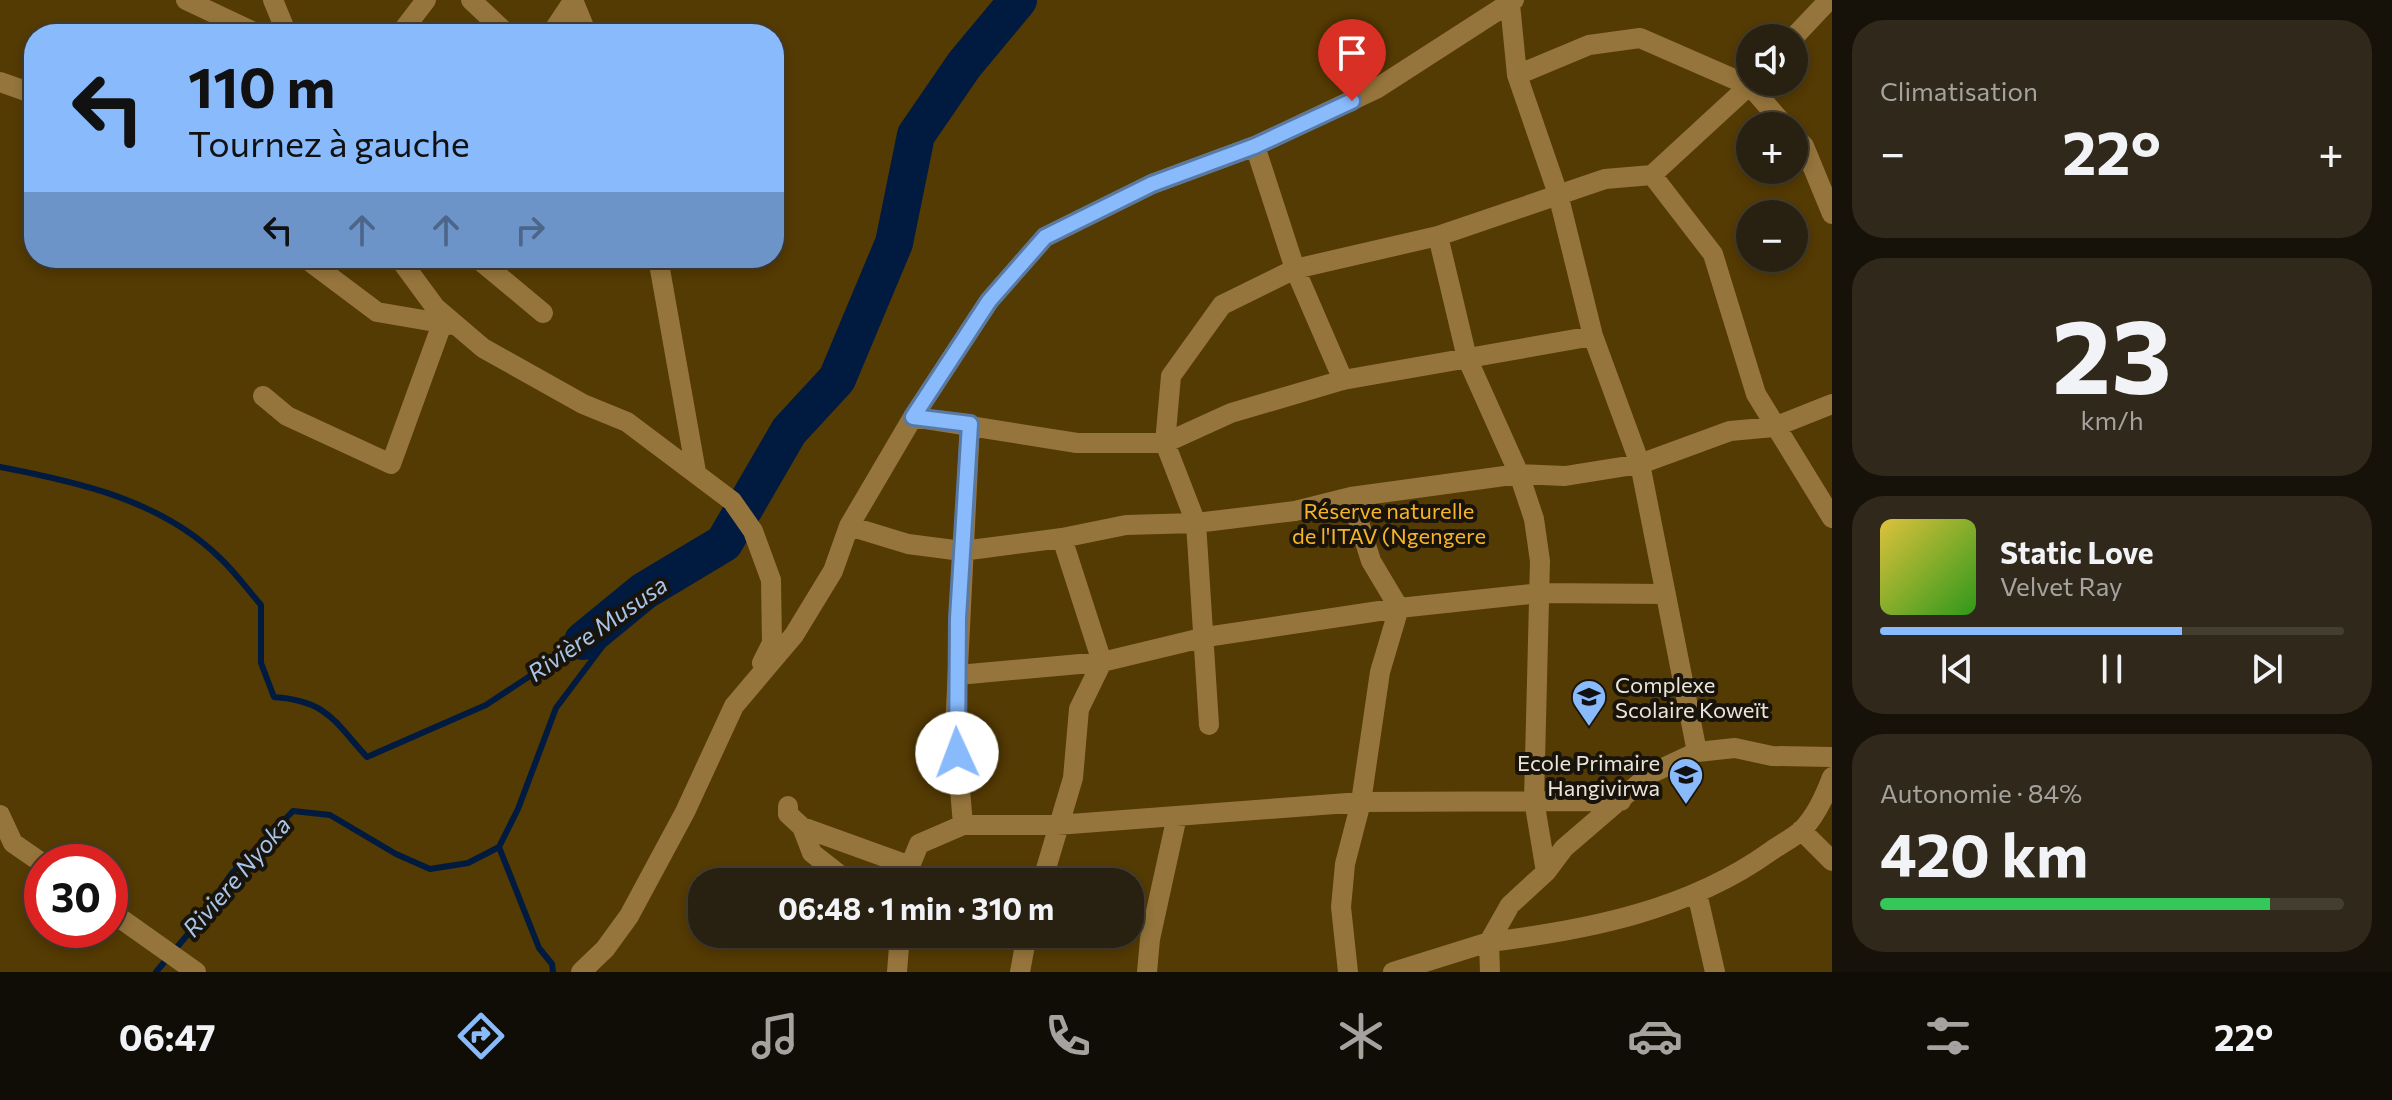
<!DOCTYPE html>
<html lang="fr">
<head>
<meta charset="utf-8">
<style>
	:root { --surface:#282011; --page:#30281a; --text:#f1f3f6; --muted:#a5a39f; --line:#443e31; --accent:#88bafc }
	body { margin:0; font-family:Commissioner,sans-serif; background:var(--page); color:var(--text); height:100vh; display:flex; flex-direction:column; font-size:30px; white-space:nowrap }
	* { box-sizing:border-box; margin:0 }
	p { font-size:26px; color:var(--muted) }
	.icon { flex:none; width:44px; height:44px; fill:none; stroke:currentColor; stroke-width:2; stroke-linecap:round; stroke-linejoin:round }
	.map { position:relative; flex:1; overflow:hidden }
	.sheet { display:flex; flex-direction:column; gap:20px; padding:20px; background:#161209; width:560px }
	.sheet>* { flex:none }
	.top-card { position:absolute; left:24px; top:24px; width:760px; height:244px; border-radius:32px; box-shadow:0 4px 12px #0003,0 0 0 2px var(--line); background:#88bafc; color:#111; overflow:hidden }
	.fabs { position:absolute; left:1736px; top:24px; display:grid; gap:16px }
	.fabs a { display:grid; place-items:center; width:72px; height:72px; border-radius:50%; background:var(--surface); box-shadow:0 4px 12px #0003,0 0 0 2px var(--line); font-size:40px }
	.speed { position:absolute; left:24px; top:844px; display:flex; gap:16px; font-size:40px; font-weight:700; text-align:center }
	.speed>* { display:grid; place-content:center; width:104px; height:104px; border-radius:50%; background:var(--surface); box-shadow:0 4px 12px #0003,0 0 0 2px var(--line); line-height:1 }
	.speed .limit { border:12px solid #d22; background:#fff; color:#111 }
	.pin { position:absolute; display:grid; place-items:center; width:68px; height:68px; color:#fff; margin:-82px -34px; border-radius:50% 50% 50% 0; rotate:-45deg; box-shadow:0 0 8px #0007 }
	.pin .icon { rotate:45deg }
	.me { position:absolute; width:88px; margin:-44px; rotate:358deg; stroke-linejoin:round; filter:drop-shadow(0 0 6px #0008) }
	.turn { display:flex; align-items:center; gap:28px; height:168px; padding:0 32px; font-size:36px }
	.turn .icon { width:104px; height:104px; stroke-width:2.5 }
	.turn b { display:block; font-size:56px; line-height:68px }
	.lanes { display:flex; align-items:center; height:76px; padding:0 32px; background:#0003; justify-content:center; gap:40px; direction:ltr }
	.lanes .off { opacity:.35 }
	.big { font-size:60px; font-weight:700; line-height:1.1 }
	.sheet .widget { flex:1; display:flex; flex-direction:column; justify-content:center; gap:12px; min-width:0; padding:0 28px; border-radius:32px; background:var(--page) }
	.sheet .dial { align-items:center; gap:0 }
	.dial b { font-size:104px; line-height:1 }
	.song { display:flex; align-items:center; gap:24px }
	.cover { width:96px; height:96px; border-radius:12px; background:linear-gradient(135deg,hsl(50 70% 55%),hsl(110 70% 35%)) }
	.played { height:8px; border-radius:4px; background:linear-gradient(90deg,var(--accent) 65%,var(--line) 65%) }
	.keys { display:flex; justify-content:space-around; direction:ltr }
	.heat { display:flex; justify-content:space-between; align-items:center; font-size:44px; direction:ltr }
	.charge { height:12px; border-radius:6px; background:linear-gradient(90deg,#34c759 84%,var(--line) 0) }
	.trip { position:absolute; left:688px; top:868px; width:456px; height:80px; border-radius:32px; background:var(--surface); box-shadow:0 4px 12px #0003,0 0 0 2px var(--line); font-weight:700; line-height:80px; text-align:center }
	.dock { display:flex; height:128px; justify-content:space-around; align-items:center; background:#100d07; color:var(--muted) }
	.dock .icon { width:56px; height:56px }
	.dock .current { color:var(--accent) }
	.dock b { font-size:36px; color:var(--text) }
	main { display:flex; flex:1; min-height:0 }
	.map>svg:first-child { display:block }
	.green { fill:#543a03; fill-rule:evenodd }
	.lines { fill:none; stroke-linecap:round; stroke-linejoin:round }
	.stream { stroke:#001b3f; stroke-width:6 }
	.river { stroke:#001b3f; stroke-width:38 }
	.minor { stroke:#96753c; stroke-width:20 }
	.route-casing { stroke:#5879a4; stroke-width:20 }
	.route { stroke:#88bafc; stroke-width:14 }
	.labels { text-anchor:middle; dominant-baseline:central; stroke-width:8; stroke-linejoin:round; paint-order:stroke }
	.park-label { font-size:22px; fill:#f7b427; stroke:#19140b }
	.poi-label { font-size:22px; fill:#ebe4d8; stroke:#19140b; text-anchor:start }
	.water-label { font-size:24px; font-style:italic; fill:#a7c5eb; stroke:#19140b }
</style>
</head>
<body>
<main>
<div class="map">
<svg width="1832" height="972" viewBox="0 0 1832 972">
	<rect width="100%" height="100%" fill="#352a17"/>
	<!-- green -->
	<path class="green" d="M0 0H1832V972H0ZM34 34H774V258H34ZM1750 38H1794V82H1750ZM1750 126H1794V170H1750ZM1750 214H1794V258H1750ZM42 862H110V930H42ZM702 882H1130V934H702Z"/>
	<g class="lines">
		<!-- stream -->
		<path class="stream" d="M0 467C78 482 161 500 220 558 235 572 247 589 261 605V663L274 697C327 701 333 720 367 757L486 705 583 641
			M499 847 539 948 552 964 553 972
			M156 972 194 927 232 873 293 811 330 815 396 854 430 869 468 863 499 847 518 809 556 708 644 591"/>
		<!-- river -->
		<path class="river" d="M583 641 644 591 724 543 789 431 837 379 894 243 916 135 964 65 1018 0"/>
		<!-- minor -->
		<path class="minor" d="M186 0 258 34
			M273 0 287 34
			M471 0 507 34
			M573 0 587 34
			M1510 4 1517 75 1558 194 1593 336 1640 464 1697 752
			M400 34 426 0
			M551 34 573 1
			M1793 38 1829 0
			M1517 75 1589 45 1640 38 1750 86 1785 126
			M0 82 34 94
			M1794 136 1804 146 1832 214
			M1255 146 1295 269 1343 380
			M1652 175 1753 82
			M1438 236 1467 358 1519 474 1534 519 1540 561 1534 800 1546 872
			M305 258 377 312 453 325
			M399 258 435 307 483 348 583 404 627 422 732 501 753 531 771 580 772 643 762 663
			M477 258 543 313
			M658 258 696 472
			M263 396 287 416 391 464 442 324
			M913 417 1077 443H1165L1231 413 1343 380 1593 336
			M849 526 908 544 962 551 1062 538 1126 525 1196 523 1295 511 1351 497 1519 474 1565 476 1640 464 1730 431 1774 427 1832 404
			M958 675 1102 662 1206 637 1399 608 1540 593 1666 594
			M1209 725 1196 523 1165 443 1171 376 1222 305 1295 269 1438 236 1605 179 1652 175 1713 254 1756 394 1832 518
			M788 806V814L802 827 910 866 919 844 963 825H1057L1361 802 1621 801
			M0 815 13 843 42 863
			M963 825 955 729 970 424
			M802 827 812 853 849 882
			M1801 830 1832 861
			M865 882 910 866 907 882
			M1042 882 1073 778 1079 709 1102 662 1062 538
			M1697 893 1715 972
			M110 911 196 972
			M581 972 605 949 629 916 685 812 734 706 794 635 833 571 849 526 913 417 989 301 1045 237 1152 184 1255 146 1376 89 1514 0
			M897 972 900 934
			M1020 972 1027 934
			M1147 972 1150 939 1177 816
			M1348 972 1341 907 1345 864 1361 802 1380 672 1399 608 1371 561 1351 497
			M1393 972 1489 942 1510 905 1546 872 1564 848 1650 774 1697 752 1735 748 1772 756 1832 757
			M1490 972 1489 942C1588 930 1689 910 1771 851 1781 844 1793 838 1802 830 1816 816 1825 796 1832 777"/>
	</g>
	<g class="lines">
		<defs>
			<path id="route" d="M957 753 958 618 970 424 913 417 989 301 1045 237 1152 184 1255 146 1352 101"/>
		</defs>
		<!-- route casing -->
		<use href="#route" class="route-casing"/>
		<!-- route -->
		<use href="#route" class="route"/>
	</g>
	<!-- icons -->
	<defs>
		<symbol id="school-pin" viewBox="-11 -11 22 30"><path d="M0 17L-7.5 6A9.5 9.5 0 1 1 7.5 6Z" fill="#88bafc" stroke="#19140b"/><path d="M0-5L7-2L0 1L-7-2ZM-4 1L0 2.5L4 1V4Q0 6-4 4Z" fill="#111"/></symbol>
	</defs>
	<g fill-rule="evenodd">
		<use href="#school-pin" x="1569" y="677" width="40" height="54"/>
		<use href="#school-pin" x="1666" y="755" width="40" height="54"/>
	</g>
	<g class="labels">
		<!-- park labels -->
		<g class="park-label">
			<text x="1389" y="510">Réserve naturelle<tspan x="1389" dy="25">de l'ITAV (Ngengere</tspan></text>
		</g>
		<!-- poi labels -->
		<g class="poi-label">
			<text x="1615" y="684">Complexe<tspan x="1615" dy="25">Scolaire Koweït</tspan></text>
			<text x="1660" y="762" text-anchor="end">Ecole Primaire<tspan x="1660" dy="25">Hangivirwa</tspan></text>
		</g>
		<!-- water labels -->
		<g class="water-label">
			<text transform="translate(597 628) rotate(-35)">Rivière Mususa</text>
			<text transform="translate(236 876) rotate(-49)">Riviere Nyoka</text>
		</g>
	</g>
</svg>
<div class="fabs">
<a><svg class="icon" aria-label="sound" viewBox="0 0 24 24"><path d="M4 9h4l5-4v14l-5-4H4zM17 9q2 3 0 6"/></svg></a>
<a>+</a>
<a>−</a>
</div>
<div class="speed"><div class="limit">30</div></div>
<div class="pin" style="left:1352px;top:101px;background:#d93025"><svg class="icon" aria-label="arrive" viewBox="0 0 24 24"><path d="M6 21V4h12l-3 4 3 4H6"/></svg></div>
<svg class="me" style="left:957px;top:753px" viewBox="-20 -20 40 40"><circle r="19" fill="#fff"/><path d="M0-13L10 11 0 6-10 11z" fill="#88bafc"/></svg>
<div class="trip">06:48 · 1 min · 310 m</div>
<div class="top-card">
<div class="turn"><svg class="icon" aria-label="left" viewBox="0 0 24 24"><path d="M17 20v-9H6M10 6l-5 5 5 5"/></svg><div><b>110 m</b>Tournez à gauche</div></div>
<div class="lanes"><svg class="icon" aria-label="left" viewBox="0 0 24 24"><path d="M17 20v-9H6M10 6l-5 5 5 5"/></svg><svg class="icon off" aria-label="ahead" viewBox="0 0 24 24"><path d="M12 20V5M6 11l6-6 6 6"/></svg><svg class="icon off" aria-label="ahead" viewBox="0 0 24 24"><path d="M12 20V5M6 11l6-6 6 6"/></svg><svg class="icon off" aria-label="right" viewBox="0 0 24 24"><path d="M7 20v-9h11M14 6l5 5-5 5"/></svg></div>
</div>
</div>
<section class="sheet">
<div class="widget"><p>Climatisation</p>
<div class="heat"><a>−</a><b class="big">22°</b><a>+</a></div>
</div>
<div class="widget dial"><b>23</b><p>km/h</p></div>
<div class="widget">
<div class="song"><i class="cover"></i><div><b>Static Love</b><p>Velvet Ray</p></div></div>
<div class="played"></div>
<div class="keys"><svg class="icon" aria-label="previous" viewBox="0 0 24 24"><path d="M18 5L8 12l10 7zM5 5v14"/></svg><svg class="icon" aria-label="pause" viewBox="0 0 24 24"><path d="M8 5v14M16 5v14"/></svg><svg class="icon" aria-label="next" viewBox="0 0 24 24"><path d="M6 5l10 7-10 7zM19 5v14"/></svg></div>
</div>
<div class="widget"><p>Autonomie · 84%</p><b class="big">420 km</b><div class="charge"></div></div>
</section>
</main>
<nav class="dock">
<b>06:47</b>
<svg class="icon current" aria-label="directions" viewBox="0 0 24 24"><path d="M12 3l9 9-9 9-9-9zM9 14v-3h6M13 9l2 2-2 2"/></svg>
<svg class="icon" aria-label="music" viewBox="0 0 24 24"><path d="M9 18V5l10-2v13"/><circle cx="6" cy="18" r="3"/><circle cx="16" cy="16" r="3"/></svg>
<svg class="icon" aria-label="phone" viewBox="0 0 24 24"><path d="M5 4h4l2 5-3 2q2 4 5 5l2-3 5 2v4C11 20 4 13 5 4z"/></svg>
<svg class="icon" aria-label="climate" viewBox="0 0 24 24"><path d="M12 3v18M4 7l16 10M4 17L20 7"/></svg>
<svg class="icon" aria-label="car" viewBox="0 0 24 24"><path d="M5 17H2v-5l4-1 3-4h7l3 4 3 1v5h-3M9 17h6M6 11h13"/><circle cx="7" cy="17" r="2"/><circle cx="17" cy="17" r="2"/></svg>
<svg class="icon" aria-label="filters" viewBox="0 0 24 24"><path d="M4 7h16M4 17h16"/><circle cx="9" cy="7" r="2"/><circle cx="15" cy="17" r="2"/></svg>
<b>22°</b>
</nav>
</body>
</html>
